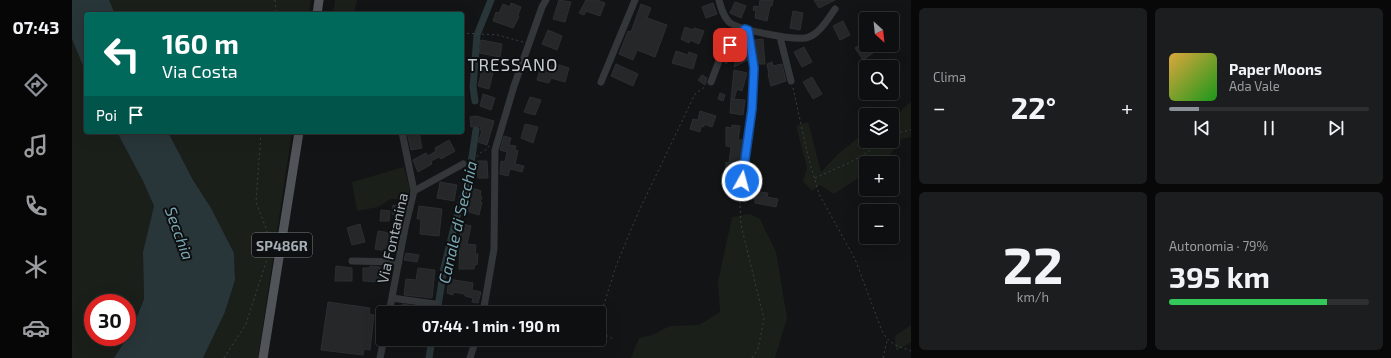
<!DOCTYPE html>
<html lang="it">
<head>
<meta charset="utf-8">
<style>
	:root { --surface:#0e0f10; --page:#1c1d1e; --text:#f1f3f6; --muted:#9b9c9f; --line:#2e2f30; --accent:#8c9099 }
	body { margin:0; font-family:"Exo 2",sans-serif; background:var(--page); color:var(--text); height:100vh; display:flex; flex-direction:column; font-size:15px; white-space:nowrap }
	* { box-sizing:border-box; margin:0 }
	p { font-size:13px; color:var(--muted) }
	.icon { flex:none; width:22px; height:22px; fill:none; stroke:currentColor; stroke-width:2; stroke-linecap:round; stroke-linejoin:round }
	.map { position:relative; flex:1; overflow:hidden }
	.drawer { display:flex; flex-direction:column; gap:8px; padding:8px; background:#080809; width:480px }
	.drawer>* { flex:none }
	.top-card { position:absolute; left:12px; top:12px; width:380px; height:122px; border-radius:4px; box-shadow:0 4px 16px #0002,0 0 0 1px var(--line); background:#00695c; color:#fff; overflow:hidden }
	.needle { width:26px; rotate:153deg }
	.tools { position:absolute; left:787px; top:12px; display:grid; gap:8px }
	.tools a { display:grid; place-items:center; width:40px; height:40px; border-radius:4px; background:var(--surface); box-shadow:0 4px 16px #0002,0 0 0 1px var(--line); font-size:20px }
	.speed { position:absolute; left:12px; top:294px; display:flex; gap:8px; font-size:20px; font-weight:700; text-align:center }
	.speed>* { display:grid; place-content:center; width:52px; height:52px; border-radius:50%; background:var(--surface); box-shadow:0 4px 16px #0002,0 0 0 1px var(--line); line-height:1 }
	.speed .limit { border:6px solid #d22; background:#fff; color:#111 }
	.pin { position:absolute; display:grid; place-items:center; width:34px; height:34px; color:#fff; margin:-17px; border-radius:8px; box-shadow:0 2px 6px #0006 }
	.me { position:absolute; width:44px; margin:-22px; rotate:7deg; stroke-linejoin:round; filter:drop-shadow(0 0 3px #0008) }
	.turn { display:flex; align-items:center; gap:14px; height:84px; padding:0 12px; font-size:18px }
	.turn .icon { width:52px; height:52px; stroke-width:2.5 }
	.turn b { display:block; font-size:28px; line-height:34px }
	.then { display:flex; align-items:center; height:38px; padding:0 12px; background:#0003; gap:8px; font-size:15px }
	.big { font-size:30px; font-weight:700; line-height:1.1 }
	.drawer .widget { flex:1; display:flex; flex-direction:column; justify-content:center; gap:6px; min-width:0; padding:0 14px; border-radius:6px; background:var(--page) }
	.drawer .dial { align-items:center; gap:0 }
	.dial b { font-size:52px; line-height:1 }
	.song { display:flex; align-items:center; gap:12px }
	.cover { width:48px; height:48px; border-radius:6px; background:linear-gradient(135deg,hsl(40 70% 55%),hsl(120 70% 35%)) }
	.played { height:4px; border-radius:2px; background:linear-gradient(90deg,var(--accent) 15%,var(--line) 15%) }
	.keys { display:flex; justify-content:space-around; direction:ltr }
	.heat { display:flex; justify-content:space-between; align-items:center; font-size:22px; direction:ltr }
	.charge { height:6px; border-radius:3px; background:linear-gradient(90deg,#34c759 79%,var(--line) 0) }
	.drawer .tiles { flex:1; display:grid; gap:8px; grid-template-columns:repeat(2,1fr) }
	.trip { position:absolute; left:304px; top:306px; width:230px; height:40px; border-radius:4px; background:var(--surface); box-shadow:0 4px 16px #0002,0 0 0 1px var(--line); font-weight:700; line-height:40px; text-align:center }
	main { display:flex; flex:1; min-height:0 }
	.menu { display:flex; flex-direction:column; width:72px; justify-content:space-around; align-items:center; background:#060606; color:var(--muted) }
	.menu .icon { width:28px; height:28px }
	.menu .selected { color:var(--accent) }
	.menu b { font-size:18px; color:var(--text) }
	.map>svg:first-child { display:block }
	.green { fill:#1a2019 }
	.water { fill:#293639 }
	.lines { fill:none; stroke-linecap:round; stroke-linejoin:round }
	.canal { stroke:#293639; stroke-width:7 }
	.building { fill:#262729; stroke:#2d2e31 }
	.path { stroke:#3a3e41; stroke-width:1; stroke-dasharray:2 3; stroke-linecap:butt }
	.minor { stroke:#34373a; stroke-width:7 }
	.major { stroke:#505459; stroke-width:9 }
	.route-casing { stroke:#114b97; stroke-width:10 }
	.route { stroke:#1a73e8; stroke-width:7 }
	.labels { text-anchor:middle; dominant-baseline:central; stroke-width:4; stroke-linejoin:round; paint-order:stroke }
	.shield { fill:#0e0f10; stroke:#777e84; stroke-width:1 }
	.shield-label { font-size:14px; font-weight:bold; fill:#a4aeb6 }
	.street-label { font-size:15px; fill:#a4aeb6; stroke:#0e0f10 }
	.water-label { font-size:16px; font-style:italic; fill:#79a7b3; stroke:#0e0f10 }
	.quarter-label { font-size:17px; letter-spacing:1px; fill:#c5ccd2; stroke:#0e0f10 }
</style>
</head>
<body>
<main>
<nav class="menu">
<b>07:43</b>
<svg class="icon selected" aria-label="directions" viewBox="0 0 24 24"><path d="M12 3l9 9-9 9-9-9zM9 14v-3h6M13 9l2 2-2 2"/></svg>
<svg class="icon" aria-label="music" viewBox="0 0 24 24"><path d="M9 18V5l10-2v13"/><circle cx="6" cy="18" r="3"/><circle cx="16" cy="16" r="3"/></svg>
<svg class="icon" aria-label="phone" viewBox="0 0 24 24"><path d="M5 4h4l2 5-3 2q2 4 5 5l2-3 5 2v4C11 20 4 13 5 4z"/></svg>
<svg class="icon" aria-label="climate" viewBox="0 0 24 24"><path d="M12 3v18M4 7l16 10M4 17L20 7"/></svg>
<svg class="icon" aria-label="car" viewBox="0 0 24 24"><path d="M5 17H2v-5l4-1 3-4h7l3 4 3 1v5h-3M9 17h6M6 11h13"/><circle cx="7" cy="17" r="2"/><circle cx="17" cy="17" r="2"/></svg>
</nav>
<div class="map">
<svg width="839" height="358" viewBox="0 0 839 358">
	<rect width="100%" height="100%" fill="#131415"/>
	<!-- green -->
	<path class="green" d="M37 0H239L237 14H43Z
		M263 0H285L282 14H261Z
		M0 39 14 73V132H45L71 181 82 206 71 252 72 299 55 337V303H21V337H55L42 358H0Z
		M839 102V137L829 139 816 158 809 163H794V173L762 194 748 185 740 191 731 181 735 167 724 126 736 122 749 172 766 154 792 133 794 132V141H820V128L831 108Z
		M96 132H220L186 358H131L153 312 163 280 162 253 139 208 121 180Z
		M332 167 338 190 334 199H319L306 207 285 211 280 182Z
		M678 214 688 219 704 252 715 318 703 358H559L567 338 580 335 598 326 627 325 648 312 646 282 660 217Z
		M839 325V342L824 351 823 336Z"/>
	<!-- water -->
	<path class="water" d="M0 0H37L43 14H14V73L0 39Z
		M45 132H96L121 180 139 208 162 253 163 280 153 312 131 358H42L59 331 72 299 71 252 82 206 71 181Z"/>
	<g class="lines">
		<!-- canal -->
		<path class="canal" d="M403 101 401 87 405 35 419 0
			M365 313 372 268 383 223 397 177 404 130
			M357 358 360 339"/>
	</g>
	<!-- building -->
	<path class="building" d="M487 0 499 2 493 22 481 19Z
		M514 0H525L533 3 528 16 514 11 512 15 507 13Z
		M688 0H701L700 6H698L695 21 683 18 684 11 681 10 682 6 687 7Z
		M742 0H763L747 8Z
		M663 2 674 6 669 18 658 13Z
		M439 3 449 7 446 15 447 17 441 28 421 21 424 12 427 13 431 4 438 7Z
		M641 3 645 14 634 18 630 7Z
		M569 4 579 8 575 18 595 25 583 57 565 50 561 60 547 54 556 31 559 32Z
		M721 11 731 13 728 30 718 28Z
		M771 21 778 35 768 40 761 26Z
		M613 27 621 30 622 28 632 31 627 44 618 40 617 43 609 39Z
		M646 28 656 33 652 40 651 38 648 43 641 40 647 29Z
		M476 30 490 36 485 50 470 44Z
		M691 39 693 64H687L683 40Z
		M409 40 430 44 428 57 407 53Z
		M794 41V45H796L801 53 791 60 783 48Z
		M671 43 654 64 652 62 654 56 663 46Z
		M732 47 740 62 730 67 722 52Z
		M667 49 669 53 675 50 676 60 662 67Z
		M604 51 616 55 617 52 625 55 621 69 600 63Z
		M700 62 701 66 710 64 714 81 699 86 696 74H697L695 64Z
		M412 63 423 65 417 89 406 86Z
		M470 63 483 67 484 64 497 68 493 82 479 78 477 83 465 80Z
		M544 64 566 74 561 86 539 76Z
		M662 70 675 73 670 91 665 89 662 99H659Z
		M630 75 635 78 633 85 626 80Z
		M740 77 750 94 741 99 731 82Z
		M648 93 653 95 651 101 646 99Z
		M411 94 423 98 419 110 408 106Z
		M458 97 469 100 463 115 452 112Z
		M659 99 673 100 671 115 658 113Z
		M628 111 644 116 640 127 632 124V127L629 126 628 132 618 129 621 119 626 120Z
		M404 116 422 121 415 145 406 142 410 131 408 130 409 126 399 127 398 117Z
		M453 124 466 127 461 143 449 138Z
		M660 125 668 126 666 140H671L666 177H665L664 179 653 178 654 162 657 163 659 147 654 146V127L660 128Z
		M335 132H347L350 148 339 150Z
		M432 136 439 138 437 145 444 146 443 150 446 151 443 164 452 166 450 172 438 169 436 176 428 174 429 161 433 162 435 152 428 150Z
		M377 140 383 151 369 159 367 157 359 161 360 164 346 172 341 160 354 153 356 156 364 151 363 148Z
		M405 161H415L416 178H406Z
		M676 179 690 182 688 192 696 193 695 197 706 199 704 207 683 203V199L672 197Z
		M368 182 385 185 382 201 365 198Z
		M400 188 409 191 408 196 410 197 408 202H410L407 215 394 211Z
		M321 205 329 206 328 216 320 214Z
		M347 206 370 209 367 236 348 234 349 219H345Z
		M309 210 318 211 317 221H308Z
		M288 224 293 242 280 245 275 228Z
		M391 224 399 226 395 244 404 245 403 254H406L405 265 403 264 402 269H387L388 236Z
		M306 231 318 233 315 251 303 249Z
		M334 253 347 255 345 262 332 260Z
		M264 266 280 268V281H263Z
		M298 266 308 267V282L291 281V268H298Z
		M346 268 363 270 360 298 332 295 334 279 344 280Z
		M377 279 401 283 400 290 409 292 406 303 400 302 401 298 393 296V294L381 292V295L375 293Z
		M256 302 298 308 297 314 302 315 298 350 292 349 291 355 249 350Z
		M330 304 357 308 356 313H329Z"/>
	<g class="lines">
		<!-- path -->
		<path class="path" d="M203 0 204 14
			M390 33 426 35 451 42
			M721 88 736 156 747 194 783 259 810 331C818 345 824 345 839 351
			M820 138 829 132 839 130
			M398 164 408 153 415 149 417 146
			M743 178 779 162 814 141
			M667 186 669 225 692 319 686 349 680 358
			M527 320 544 266 566 213 623 94 634 86
			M527 329 528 332 543 340
			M152 358 174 324 195 259V231L184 202 189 132
			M811 358 815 341"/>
		<!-- minor -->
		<path class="minor" d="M647 0C649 8 651 16 657 22 666 30 721 40 733 38 735 38 739 36 741 35 751 29 757 17 763 9
			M708 37 719 81
			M529 82 563 0
			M639 82 650 53 673 29
			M671 181 680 109 682 68 677 30
			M342 191 391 164
			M280 261 327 262
			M320 298 363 304 361 313
			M317 313 333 228 342 191 330 132
			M411 313 422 249 423 150 442 86 470 7 474 0
			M308 358 312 339
			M398 358 404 339"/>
		<!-- major -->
		<path class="major" d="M245 14 247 0
			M191 358 227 132"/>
	</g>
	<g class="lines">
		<defs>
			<path id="route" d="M658 45 673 29 676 30 682 68 680 109 670 181"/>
		</defs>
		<!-- route casing -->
		<use href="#route" class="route-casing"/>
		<!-- route -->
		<use href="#route" class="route"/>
	</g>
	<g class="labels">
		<!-- shield labels -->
		<rect class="shield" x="180" y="233" width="60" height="24" rx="3"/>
		<g class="shield-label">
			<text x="210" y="245">SP486R</text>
		</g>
		<!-- street labels -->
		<g class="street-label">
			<text transform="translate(320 238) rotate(-77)">Via Fontanina</text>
		</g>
		<!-- water labels -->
		<g class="water-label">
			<text transform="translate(385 222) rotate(-77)">Canale di Secchia</text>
			<text transform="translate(108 233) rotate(70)">Secchia</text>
		</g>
		<!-- quarter labels -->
		<g class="quarter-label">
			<text x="441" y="64">TRESSANO</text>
		</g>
	</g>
</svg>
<div class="tools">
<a><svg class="needle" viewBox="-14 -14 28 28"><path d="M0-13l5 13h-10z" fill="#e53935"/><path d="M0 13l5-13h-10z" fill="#9b9c9f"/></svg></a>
<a><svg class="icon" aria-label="search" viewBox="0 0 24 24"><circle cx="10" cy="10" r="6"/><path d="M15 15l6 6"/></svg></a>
<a><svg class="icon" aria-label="layers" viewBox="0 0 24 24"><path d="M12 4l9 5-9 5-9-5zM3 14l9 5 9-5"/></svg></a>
<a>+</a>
<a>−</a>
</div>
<div class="speed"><div class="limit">30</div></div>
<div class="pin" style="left:658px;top:45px;background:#d93025"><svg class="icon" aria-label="arrive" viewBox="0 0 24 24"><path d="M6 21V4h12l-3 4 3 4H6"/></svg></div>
<svg class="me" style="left:670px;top:181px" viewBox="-20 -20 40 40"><circle r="17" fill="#1a73e8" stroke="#fff" stroke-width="3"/><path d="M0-11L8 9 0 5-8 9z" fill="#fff"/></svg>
<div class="trip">07:44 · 1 min · 190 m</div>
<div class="top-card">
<div class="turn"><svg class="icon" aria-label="left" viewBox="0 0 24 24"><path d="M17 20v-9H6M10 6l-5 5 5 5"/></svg><div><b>160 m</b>Via Costa</div></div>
<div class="then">Poi<svg class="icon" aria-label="arrive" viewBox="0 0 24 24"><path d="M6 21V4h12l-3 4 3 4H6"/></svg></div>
</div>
</div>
<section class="drawer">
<div class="tiles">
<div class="widget"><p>Clima</p>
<div class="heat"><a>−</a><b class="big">22°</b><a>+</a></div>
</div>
<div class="widget">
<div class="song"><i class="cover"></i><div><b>Paper Moons</b><p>Ada Vale</p></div></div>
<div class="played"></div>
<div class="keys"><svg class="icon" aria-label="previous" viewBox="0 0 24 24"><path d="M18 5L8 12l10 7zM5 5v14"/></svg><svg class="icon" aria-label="pause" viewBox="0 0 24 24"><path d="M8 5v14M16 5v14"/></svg><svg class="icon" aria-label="next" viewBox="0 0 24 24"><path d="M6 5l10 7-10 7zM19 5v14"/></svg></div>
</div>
<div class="widget dial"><b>22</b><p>km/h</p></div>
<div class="widget"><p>Autonomia · 79%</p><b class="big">395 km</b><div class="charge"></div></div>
</div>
</section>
</main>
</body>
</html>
